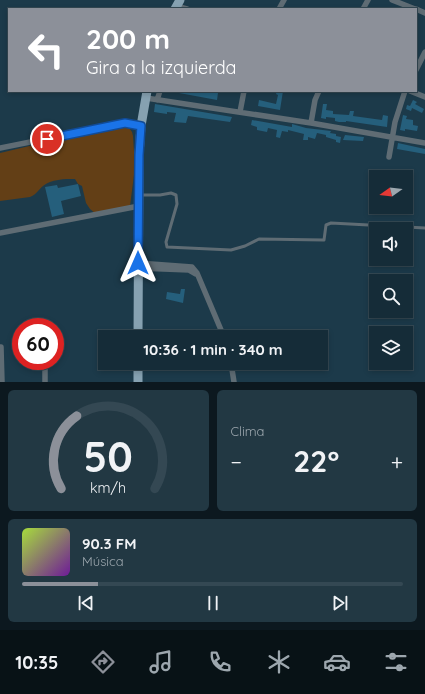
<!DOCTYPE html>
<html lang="es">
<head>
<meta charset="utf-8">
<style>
	:root { --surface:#152c38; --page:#223843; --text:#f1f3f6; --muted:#9da7ae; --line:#344853; --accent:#8c9099 }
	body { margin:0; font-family:Quicksand,sans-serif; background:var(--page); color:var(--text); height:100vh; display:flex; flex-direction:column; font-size:15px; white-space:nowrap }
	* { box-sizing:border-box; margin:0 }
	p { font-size:13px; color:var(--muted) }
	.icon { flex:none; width:22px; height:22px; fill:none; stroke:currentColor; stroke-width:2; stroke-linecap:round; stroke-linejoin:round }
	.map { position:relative; height:382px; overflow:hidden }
	.details { display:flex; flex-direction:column; gap:8px; padding:8px; background:#0c181f; flex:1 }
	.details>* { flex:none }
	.guide { position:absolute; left:8px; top:8px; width:409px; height:84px; border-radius:0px; box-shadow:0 2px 6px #0003,0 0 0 1px var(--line); background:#8c9099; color:#fff; overflow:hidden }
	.needle { width:26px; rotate:256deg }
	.buttons { position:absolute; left:369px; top:170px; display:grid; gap:8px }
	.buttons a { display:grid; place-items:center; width:44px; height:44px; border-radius:0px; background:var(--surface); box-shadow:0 2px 6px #0003,0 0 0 1px var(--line); font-size:20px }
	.speed { position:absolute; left:12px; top:318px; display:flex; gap:8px; font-size:20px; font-weight:700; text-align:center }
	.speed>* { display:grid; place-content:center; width:52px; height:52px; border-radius:50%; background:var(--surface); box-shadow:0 2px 6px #0003,0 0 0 1px var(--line); line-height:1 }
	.speed .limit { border:6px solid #d22; background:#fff; color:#111 }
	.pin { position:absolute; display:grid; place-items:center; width:34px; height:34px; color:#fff; margin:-17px; border:2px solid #fff; border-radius:50%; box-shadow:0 1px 4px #0007 }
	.me { position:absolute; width:44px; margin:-22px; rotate:0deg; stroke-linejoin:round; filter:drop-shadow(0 0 3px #0008) }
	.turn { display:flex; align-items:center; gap:14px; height:84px; padding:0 12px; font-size:18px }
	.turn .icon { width:52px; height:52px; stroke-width:2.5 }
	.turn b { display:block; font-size:28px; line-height:34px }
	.big { font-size:30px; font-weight:700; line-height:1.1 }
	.details .card { flex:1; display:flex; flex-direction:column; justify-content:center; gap:6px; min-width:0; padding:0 14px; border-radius:6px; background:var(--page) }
	.details .dial { align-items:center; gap:0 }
	.dial svg { height:104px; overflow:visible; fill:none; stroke:var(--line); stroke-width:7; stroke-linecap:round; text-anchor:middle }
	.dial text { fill:var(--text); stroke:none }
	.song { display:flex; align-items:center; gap:12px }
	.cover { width:48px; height:48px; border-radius:6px; background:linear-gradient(135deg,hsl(80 70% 55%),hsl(280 70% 35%)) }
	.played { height:4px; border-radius:2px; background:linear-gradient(90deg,var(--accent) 20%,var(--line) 20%) }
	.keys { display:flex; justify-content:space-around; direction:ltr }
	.heat { display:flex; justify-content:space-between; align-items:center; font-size:22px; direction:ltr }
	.details .tiles { flex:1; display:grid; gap:8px; grid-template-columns:1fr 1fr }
	.card:last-child { grid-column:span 2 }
	.trip { position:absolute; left:98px; top:330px; width:230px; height:40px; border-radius:0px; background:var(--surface); box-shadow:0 2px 6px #0003,0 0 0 1px var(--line); font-weight:700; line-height:40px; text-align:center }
	.tabs { display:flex; height:64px; justify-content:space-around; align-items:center; background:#081216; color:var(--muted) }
	.tabs .icon { width:28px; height:28px }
	.tabs .selected { color:var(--accent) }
	.tabs b { font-size:18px; color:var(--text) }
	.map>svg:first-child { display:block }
	.green { fill:#633f16 }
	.building { fill:#255f7c }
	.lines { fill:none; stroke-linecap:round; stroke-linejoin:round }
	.service { stroke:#5f6c74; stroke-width:3 }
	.minor { stroke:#5f6c74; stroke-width:5.5 }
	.primary { stroke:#86a1b1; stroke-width:9 }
	.route-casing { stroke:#114b97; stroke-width:10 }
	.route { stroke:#1a73e8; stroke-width:7 }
</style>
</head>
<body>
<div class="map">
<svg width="425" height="382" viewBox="0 0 425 382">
	<rect width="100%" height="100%" fill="#1c3a4a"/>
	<!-- green -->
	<path class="green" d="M127 125 132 132 133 136 135 167 130 206 97 215 90 209 86 203 82 186 78 184 75 179C65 179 51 179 43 186 38 190 36 195 30 197L0 201V153L63 138 76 136 108 127Z"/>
	<!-- building -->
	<path class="building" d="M179 91H205L218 93 217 100 179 93Z
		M277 91H283L280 110 258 106 259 100 276 104 278 95 276 94Z
		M413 100 417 102 415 104 424 109 422 113 412 108 411 111 406 109 407 105 410 106Z
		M155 104 232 117 230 122 188 116 186 123 174 122 176 113 167 112V114L154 112Z
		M323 104H327L326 110 333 111V114L349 115 350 111H354L353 116 382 120 383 115 388 116 387 127 346 121V122H339L335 121V118L326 117V119L321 118Z
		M403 115 407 116 406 119 413 120V125L418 126 417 131 405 129V131L400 130Z
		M252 120 292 127V124L306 128 331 131 330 133 336 134V136L341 137 340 143 336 142V140L326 137V135L317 133 315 139 308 137V140H303L304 134 288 130V132L282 131 280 138 276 137 277 130 268 128 267 132 257 130V127L251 125Z
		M345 135 364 137 363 141 343 140Z
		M398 143 425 149V154L397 149Z
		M78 184 81 196 61 201 64 214 52 217 45 187 57 185 58 188Z
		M181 289H185L183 303 166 299 167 292 180 294Z"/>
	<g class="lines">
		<!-- service -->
		<path class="service" d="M140 195H160L171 193 176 195 177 204 166 242 167 247 231 250 245 246 259 239 324 240 326 225 331 223 425 228"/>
		<!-- minor -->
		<path class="minor" d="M392 0 415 9
			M176 6 187 9
			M279 9 284 0
			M363 9 368 0
			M416 9 425 13
			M416 70 425 52
			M410 91 425 97
			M146 98 311 123 425 143
			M157 100 160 91
			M240 112 244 91
			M311 123 315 100 319 91
			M0 148 125 123 141 126
			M389 157 395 122 405 91
			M0 233 139 206
			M138 263 192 267 197 273 224 337
			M138 268 189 270 196 274
			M1 347 2 382
			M45 361V382
			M231 363 234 382"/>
		<!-- primary -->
		<path class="primary" d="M175 9 180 0
			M138 337 139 155 141 126 147 91
			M138 382V363"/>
	</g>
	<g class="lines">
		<defs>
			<path id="route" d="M47 139 125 123 141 126 139 155 138 263"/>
		</defs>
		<!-- route casing -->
		<use href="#route" class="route-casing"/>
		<!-- route -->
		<use href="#route" class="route"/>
	</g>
</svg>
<div class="buttons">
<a><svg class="needle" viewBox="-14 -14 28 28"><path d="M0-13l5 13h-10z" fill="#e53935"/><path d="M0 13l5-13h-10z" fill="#9da7ae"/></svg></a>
<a><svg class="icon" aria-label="sound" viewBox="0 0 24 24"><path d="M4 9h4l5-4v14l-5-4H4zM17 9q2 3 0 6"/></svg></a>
<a><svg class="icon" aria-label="search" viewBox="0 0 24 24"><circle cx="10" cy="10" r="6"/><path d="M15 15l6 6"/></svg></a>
<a><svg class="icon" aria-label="layers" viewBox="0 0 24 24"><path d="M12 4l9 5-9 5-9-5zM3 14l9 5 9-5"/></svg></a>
</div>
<div class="speed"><div class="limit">60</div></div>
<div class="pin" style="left:47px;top:139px;background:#d93025"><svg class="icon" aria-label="arrive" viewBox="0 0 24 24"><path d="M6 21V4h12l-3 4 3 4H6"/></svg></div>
<svg class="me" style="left:138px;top:263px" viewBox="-20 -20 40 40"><path d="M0-17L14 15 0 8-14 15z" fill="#1a73e8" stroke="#fff" stroke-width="4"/></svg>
<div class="trip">10:36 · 1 min · 340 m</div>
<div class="guide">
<div class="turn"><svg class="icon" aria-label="left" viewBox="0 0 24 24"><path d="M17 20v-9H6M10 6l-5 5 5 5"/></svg><div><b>200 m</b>Gira a la izquierda</div></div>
</div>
</div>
<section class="details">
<div class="tiles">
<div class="card dial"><svg viewBox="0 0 100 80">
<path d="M14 69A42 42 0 1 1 86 69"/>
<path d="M14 69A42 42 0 0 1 26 13" stroke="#8c9099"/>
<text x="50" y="56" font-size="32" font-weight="700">50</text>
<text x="50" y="72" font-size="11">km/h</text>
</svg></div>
<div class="card"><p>Clima</p>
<div class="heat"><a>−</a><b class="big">22°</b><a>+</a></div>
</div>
<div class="card">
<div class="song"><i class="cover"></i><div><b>90.3 FM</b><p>Música</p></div></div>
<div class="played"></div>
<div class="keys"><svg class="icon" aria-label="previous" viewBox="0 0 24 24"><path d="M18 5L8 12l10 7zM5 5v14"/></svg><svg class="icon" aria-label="pause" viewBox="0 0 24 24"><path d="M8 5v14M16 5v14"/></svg><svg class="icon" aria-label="next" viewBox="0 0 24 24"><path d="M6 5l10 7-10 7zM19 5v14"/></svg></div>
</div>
</div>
</section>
<nav class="tabs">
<b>10:35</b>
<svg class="icon selected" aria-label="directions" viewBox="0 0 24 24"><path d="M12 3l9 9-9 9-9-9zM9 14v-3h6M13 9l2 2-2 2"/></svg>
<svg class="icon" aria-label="music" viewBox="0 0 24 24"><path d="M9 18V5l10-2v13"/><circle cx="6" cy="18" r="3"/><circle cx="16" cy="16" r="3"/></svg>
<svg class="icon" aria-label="phone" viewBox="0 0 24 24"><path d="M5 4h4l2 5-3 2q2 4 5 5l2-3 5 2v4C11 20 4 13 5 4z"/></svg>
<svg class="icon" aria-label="climate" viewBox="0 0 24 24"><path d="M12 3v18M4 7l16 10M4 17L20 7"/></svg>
<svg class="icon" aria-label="car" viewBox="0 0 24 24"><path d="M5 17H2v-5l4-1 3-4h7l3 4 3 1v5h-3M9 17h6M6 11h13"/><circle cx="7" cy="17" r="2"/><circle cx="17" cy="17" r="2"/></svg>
<svg class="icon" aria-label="filters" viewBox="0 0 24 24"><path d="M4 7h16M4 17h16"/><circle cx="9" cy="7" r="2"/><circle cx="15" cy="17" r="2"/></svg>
</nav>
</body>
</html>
